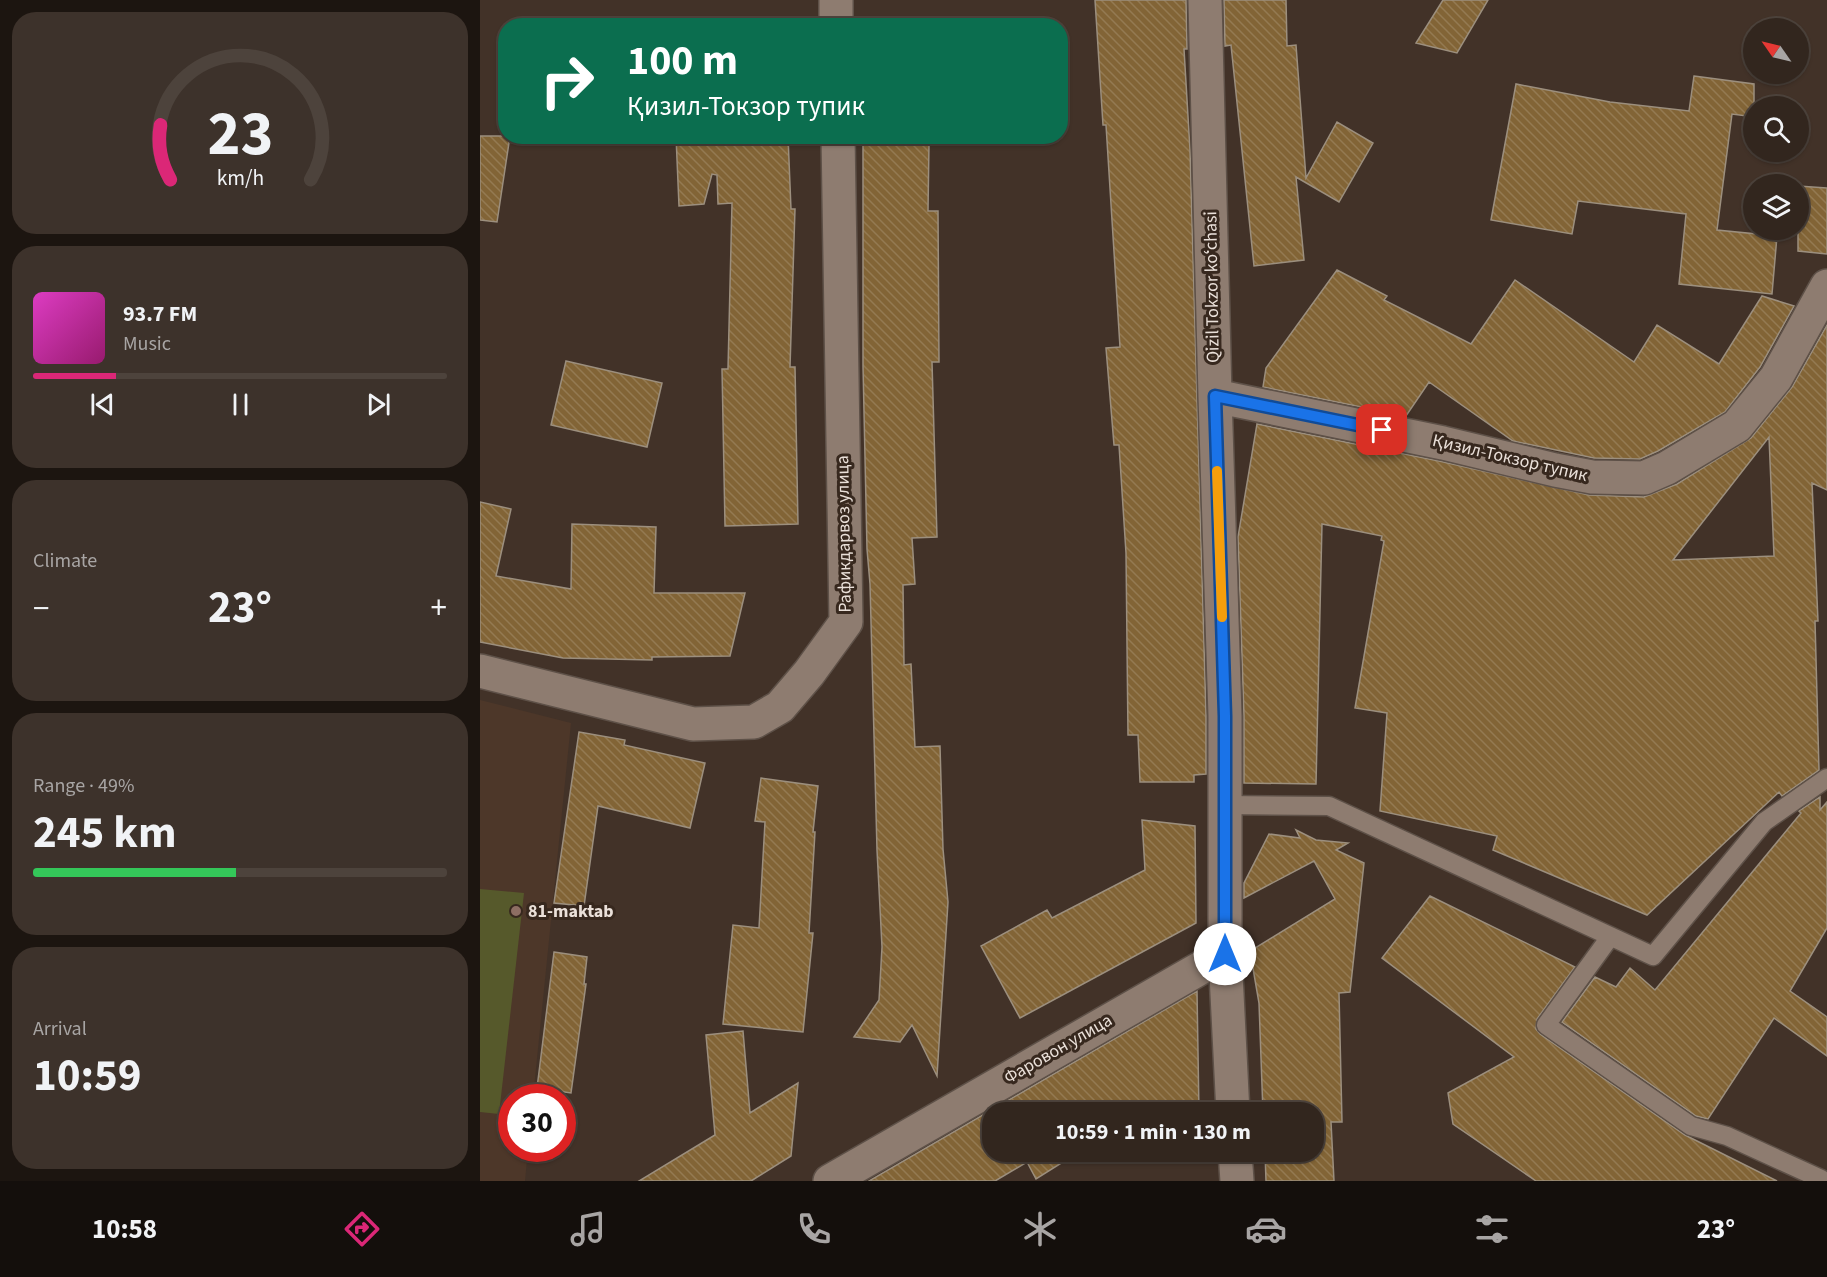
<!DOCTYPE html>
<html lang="en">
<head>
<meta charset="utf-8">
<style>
	:root { --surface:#32261e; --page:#3d322b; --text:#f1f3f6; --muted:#a8a5a4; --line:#4d433c; --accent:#db2777 }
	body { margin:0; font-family:"Source Sans 3",sans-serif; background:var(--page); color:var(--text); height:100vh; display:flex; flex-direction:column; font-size:22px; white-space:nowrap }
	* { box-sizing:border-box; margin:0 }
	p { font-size:20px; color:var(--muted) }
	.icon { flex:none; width:33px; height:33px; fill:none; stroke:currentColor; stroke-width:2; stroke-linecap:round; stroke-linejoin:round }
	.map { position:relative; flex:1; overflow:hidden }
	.sheet { display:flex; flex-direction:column; gap:12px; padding:12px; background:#1c1510; width:480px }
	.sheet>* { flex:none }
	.banner { position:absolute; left:18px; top:18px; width:570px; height:126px; border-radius:24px; box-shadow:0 2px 4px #0004,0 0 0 2px var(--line); background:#0b6e4f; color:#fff; overflow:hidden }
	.needle { width:39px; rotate:304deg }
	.buttons { position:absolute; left:1263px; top:18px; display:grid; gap:12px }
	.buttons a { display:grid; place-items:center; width:66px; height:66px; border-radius:50%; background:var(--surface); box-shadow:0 2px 4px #0004,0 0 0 2px var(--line); font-size:30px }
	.speed { position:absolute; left:18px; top:1084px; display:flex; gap:12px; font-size:30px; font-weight:700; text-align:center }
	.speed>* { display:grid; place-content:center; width:78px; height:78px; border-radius:50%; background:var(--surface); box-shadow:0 2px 4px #0004,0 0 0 2px var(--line); line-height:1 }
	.speed .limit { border:9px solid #d22; background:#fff; color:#111 }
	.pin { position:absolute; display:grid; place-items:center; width:51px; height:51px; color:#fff; margin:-26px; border-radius:12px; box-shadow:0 3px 9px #0006 }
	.me { position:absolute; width:66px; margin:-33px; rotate:0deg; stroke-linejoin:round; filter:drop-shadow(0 0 4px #0008) }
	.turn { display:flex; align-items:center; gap:21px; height:126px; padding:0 30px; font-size:27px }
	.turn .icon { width:78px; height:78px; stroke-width:2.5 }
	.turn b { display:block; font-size:42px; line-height:51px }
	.big { font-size:45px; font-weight:700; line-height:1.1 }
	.sheet .widget { flex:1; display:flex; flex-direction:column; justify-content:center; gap:9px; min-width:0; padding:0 21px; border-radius:24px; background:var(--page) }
	.sheet .dial { align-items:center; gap:0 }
	.dial svg { height:156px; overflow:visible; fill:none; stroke:var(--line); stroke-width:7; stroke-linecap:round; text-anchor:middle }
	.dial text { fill:var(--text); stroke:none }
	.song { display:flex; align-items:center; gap:18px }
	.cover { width:72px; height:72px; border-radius:9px; background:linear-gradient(135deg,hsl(310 70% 55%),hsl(320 70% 35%)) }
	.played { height:6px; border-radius:3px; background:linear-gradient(90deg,var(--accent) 20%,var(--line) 20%) }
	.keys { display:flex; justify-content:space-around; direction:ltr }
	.heat { display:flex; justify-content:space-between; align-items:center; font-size:33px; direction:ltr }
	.charge { height:9px; border-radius:4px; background:linear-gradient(90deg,#34c759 49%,var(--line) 0) }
	.trip { position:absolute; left:502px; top:1102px; width:342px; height:60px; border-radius:24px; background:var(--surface); box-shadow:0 2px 4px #0004,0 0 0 2px var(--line); font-weight:700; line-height:60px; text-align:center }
	.dock { display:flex; height:96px; justify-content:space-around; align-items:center; background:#140f0c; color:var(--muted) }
	.dock .icon { width:42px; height:42px }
	.dock .on { color:var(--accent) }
	.dock b { font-size:27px; color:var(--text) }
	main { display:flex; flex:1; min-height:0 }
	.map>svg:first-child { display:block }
	.built { fill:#4d3729 }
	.green { fill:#56592b }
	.building { fill:url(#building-back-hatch); stroke:#9c8f7e; stroke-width:1.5; fill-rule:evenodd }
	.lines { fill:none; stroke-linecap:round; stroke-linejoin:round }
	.service-casing { stroke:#5e5148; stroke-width:21 }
	.minor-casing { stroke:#5e5148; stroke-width:36 }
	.service { stroke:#8e7c70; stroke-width:18 }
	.minor { stroke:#8e7c70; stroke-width:33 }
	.route-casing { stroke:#114b97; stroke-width:15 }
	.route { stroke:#1a73e8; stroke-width:10 }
	.slow { stroke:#f59e0b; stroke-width:10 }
	.education-dot { fill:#8d6e63; stroke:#37281e; stroke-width:2 }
	.labels { text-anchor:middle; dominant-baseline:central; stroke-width:6; stroke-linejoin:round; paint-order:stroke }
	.street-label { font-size:18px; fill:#eae0d9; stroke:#37281e }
	.poi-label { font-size:18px; font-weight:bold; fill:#eae0d9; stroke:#37281e; text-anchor:start }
</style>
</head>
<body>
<main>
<section class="sheet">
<div class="widget dial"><svg viewBox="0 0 100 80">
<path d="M14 69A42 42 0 1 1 86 69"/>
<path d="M14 69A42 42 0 0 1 9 41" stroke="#db2777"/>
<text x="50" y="56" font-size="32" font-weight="700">23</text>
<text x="50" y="72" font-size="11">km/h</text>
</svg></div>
<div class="widget">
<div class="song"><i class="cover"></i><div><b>93.7 FM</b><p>Music</p></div></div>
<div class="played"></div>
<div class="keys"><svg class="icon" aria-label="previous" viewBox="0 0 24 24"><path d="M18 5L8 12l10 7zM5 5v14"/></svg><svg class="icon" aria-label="pause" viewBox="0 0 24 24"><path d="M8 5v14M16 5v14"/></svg><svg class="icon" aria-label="next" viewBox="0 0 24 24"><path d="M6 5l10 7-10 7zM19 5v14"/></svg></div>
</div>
<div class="widget"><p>Climate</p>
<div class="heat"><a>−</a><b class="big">23°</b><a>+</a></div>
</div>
<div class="widget"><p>Range · 49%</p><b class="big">245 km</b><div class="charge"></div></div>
<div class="widget"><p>Arrival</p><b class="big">10:59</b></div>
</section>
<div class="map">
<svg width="1347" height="1181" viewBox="0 0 1347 1181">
	<defs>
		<pattern id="building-back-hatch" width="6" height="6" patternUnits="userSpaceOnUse" patternTransform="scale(1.5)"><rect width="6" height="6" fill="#826436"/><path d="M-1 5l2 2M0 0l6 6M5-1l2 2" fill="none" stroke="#947a52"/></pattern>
	</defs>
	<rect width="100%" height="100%" fill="#423228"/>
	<!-- built -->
	<path class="built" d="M0 700 91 723 53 1098H32V1149H48L45 1181H0Z"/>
	<!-- green -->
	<path class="green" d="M0 889 44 893 19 1114 0 1112Z"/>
	<!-- building -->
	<path class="building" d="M615 0H706L707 49H704L710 150 726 716V774L714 775V782H660L658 735H648L646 553 639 445H634L626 348 640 347 626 125H623Z
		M744 0H806L807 46 816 45 826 178 857 122 893 143 859 202 816 177 824 260 774 266 751 45 745 46Z
		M963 0H1008L977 53 936 43Z
		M1214 76 1274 84V117L1252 114 1237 230 1297 236 1292 294 1199 284 1206 214 1098 201 1092 234 1011 220 1036 84 1130 102 1209 111Z
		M0 136H30L17 222 0 220Z
		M196 136H308L311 209H315L310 367H315L318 524 245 526 242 369H248L252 203 238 204 237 175 232 174 224 204 199 206Z
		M383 136H441L442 144H449L448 211H458L459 362H452L457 537 432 538 435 584 423 585 424 665 431 664 435 747 460 746 463 849 468 902 457 1076 432 1025 420 1042 374 1037 399 1000 402 947 397 850 390 584 387 549 383 366Z
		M1318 186 1347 188V254L1318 251Z
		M857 270 907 296 904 300 991 344 1035 280 1154 362 1177 325 1239 364 1282 296 1314 306 1280 367 1245 412 1178 451 1160 459 1114 458 1033 441 949 382 926 416 783 387 786 368Z
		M1347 325V490L1332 483 1338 621H1335L1339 770 1302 796 1299 792 1167 915 1013 850 1017 836 900 811 907 713 875 708 904 541 901 540 902 536 842 524 836 784 764 783V716L758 537 777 424 959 461 1109 495 1164 497 1197 484 1271 438 1312 387ZM1289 437 1294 556 1193 560Z
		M86 361 182 383 167 447 71 425Z
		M0 502 31 509 16 576 91 589 92 524 176 527 174 593H265L250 656 172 657V660L83 658 0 642Z
		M99 732 145 740 144 745 225 763 210 828 118 806 104 906 74 903Z
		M281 778 338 786 333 832H335L329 933H333L323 1032 243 1024 253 925 279 928 285 822 275 821Z
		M1340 797V810L1347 802V928L1310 991 1347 1017V1056L1294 1018 1228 1119 1216 1116 1082 1022 1115 977 1136 987 1150 968 1175 990 1321 813 1319 811Z
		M662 820 715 826 716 923 540 1018 501 946 567 910 572 918 665 870Z
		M816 830 836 840 868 843 856 850 884 863 870 992 859 993 862 1122H851L854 1181H786L785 1152H834V1113H783L779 1003 770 951 855 899 834 861 764 898V883L789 834 820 838Z
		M950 896 1095 967 1057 1019 1056 1029 1060 1034 1205 1135 1297 1181H1056L973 1124 968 1093 1034 1057 902 958Z
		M74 952 107 957 104 984H106L91 1093 57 1088Z
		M717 991 719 1113H513V1152H599L556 1179 547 1162 515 1181H389Z
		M263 1031 270 1113 318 1083 311 1156 271 1181H159L235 1135 226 1035Z"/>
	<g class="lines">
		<defs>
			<path id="service" d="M745 805 849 806 1173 956 1284 822 1347 778
				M1130 937 1066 1025 1211 1126 1247 1136 1341 1179"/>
			<path id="minor" d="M356 0V26
				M725 0 735 396 745 716V954L753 1113
				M735 396 963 443 1075 470 1112 477 1164 478 1187 468 1257 426 1296 378 1347 286
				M0 671 213 724 274 722 300 707 329 673 366 622 358 136
				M755 1152 757 1181
				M350 1181 745 954"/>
		</defs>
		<!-- service casing -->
		<use href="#service" class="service-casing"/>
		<!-- minor casing -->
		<use href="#minor" class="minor-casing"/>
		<!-- service -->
		<use href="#service" class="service"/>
		<!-- minor -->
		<use href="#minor" class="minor"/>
	</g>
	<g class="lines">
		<defs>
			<path id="route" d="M745 954V716L735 396 902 430"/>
		</defs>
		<!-- route casing -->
		<use href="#route" class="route-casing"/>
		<!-- route -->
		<use href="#route" class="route"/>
		<!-- slow -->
		<path class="slow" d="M737 471 742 617"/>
	</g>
	<!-- markers -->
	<circle class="education-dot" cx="36" cy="911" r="6"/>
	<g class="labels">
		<!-- street labels -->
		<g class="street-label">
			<text transform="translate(732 287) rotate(-91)">Qizil Tokzor koʻchasi</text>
			<text transform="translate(1030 458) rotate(13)">Қизил-Токзор тупик</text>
			<text transform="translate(364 534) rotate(-91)">Рафикдарвоз улица</text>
			<text transform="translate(578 1049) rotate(-30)">Фаровон улица</text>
		</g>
		<!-- poi labels -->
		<g class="poi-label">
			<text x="48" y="911">81-maktab</text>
		</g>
	</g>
</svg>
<div class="buttons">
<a><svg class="needle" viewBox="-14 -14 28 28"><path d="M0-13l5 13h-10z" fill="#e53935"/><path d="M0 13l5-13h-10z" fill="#a8a5a4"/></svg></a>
<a><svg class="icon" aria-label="search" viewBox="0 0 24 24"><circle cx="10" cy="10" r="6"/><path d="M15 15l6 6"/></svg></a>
<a><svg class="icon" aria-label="layers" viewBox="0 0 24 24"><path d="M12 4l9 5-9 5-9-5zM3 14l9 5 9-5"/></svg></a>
</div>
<div class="speed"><div class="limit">30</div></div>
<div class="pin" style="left:902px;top:430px;background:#d93025"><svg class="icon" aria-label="arrive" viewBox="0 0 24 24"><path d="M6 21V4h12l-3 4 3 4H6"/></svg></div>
<svg class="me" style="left:745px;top:954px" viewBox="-20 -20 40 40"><circle r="19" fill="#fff"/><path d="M0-13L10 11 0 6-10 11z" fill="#1a73e8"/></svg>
<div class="trip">10:59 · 1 min · 130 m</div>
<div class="banner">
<div class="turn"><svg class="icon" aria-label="right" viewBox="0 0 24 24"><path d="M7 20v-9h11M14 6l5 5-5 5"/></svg><div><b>100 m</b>Қизил-Токзор тупик</div></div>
</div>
</div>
</main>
<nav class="dock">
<b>10:58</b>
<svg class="icon on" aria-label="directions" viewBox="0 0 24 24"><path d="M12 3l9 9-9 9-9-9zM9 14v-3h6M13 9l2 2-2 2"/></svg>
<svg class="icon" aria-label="music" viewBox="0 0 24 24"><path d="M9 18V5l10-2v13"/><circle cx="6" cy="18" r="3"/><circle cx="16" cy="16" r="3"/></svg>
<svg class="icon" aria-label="phone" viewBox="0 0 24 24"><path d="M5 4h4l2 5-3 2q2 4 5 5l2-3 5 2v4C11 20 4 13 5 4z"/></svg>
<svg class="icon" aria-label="climate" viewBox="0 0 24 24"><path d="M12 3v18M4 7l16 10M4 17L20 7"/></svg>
<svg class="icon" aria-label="car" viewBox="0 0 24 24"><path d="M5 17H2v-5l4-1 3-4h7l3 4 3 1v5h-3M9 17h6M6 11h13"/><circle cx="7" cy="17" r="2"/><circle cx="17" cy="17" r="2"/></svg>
<svg class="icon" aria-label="filters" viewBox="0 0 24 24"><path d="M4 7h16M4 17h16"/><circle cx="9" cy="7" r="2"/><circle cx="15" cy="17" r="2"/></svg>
<b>23°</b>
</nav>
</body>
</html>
